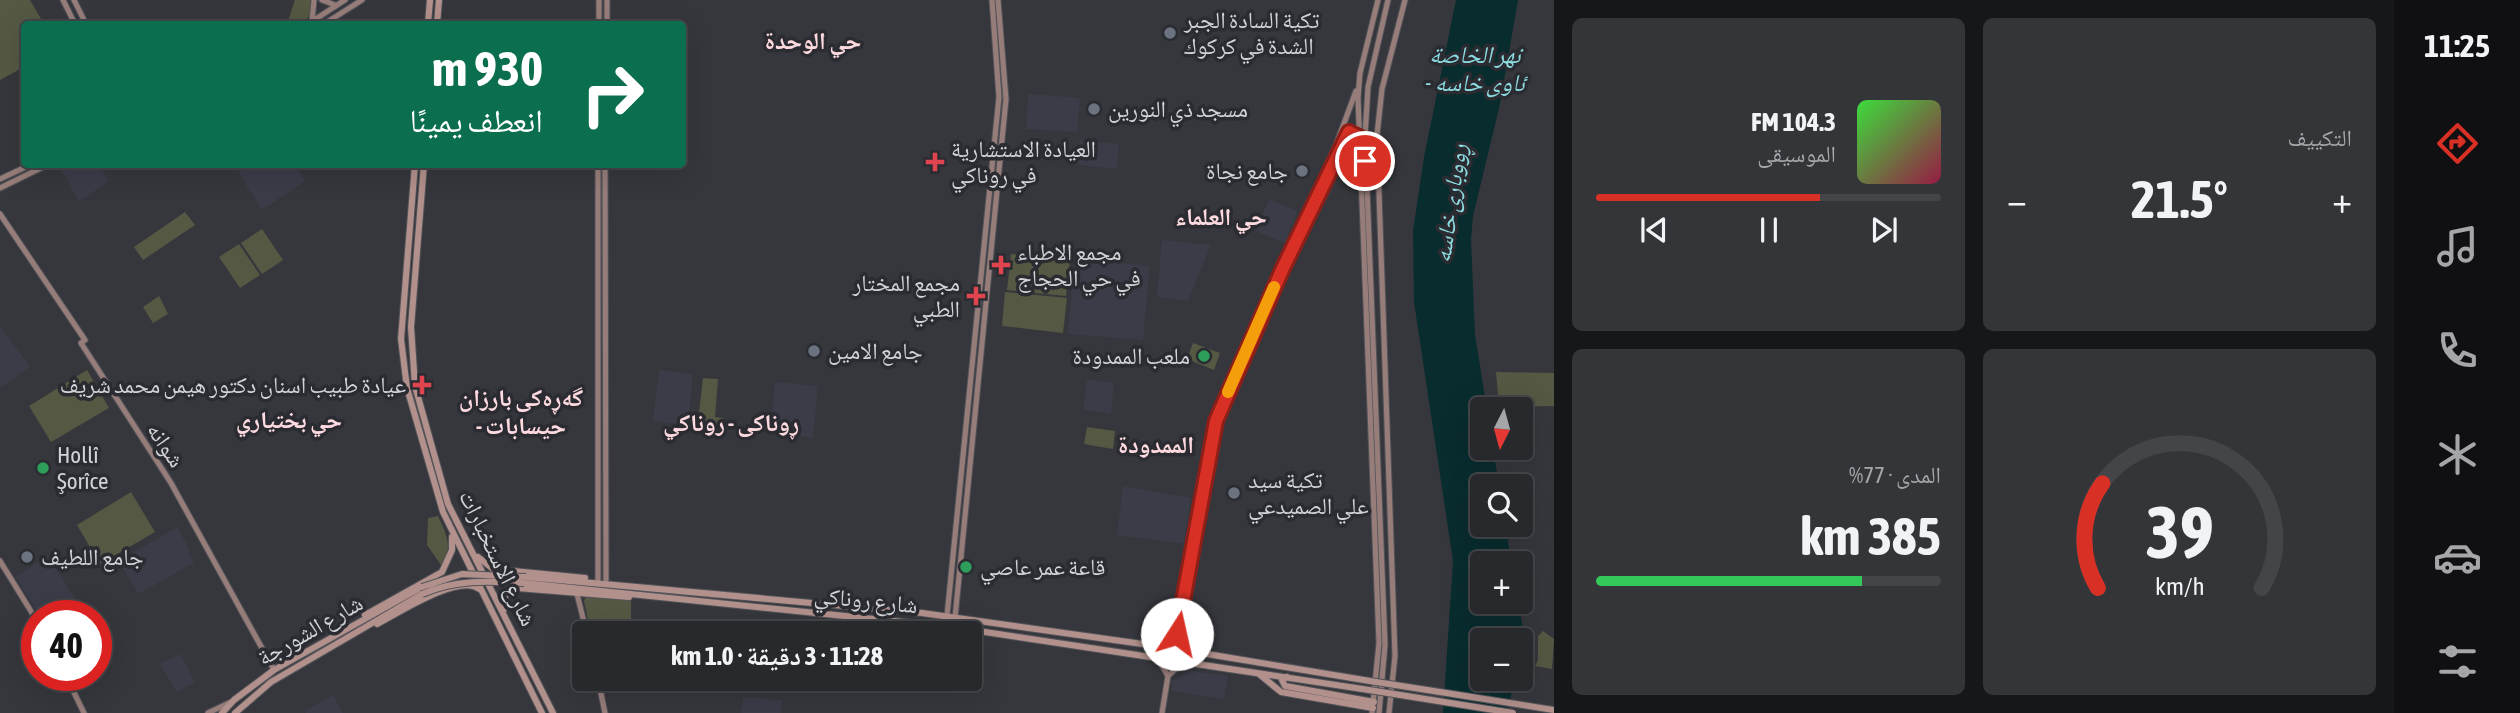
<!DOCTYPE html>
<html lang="ar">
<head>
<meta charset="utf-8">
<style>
	:root { --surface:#28292d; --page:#343539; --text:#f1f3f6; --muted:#a5a6aa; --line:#444549; --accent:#d93025 }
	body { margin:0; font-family:"Asap Condensed","Noto Naskh Arabic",sans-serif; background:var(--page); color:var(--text); direction:rtl; height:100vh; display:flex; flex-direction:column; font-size:26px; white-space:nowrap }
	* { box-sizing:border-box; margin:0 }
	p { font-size:23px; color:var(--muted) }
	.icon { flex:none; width:38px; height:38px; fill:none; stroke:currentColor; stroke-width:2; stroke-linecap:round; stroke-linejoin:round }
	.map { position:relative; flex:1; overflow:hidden; direction:ltr }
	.sheet { display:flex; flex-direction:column; gap:18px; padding:18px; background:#161719; width:840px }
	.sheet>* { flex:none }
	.top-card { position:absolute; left:21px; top:21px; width:665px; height:147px; border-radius:7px; box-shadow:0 7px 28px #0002,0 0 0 2px var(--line); direction:rtl; background:#0b6e4f; color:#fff; overflow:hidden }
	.needle { width:46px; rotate:186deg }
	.fabs { position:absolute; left:1470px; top:397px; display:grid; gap:14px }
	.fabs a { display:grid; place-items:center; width:63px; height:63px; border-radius:7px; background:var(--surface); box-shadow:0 7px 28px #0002,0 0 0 2px var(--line); font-size:35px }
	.speed { position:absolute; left:21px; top:600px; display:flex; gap:14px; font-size:35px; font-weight:700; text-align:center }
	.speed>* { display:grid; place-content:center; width:91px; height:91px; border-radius:50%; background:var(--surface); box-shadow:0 7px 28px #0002,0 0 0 2px var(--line); line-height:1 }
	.speed .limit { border:10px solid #d22; background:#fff; color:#111 }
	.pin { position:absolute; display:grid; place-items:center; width:60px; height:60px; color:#fff; margin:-30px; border:4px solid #fff; border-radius:50%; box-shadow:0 2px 7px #0007 }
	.me { position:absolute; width:77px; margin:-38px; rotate:10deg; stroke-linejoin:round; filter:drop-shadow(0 0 5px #0008) }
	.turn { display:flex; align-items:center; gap:24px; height:147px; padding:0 28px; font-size:32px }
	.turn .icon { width:91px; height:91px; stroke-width:2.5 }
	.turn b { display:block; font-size:49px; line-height:60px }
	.big { font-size:52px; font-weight:700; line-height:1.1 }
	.sheet .card { flex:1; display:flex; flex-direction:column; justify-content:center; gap:10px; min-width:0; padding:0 24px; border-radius:10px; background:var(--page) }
	.sheet .dial { align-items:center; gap:0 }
	.dial svg { height:182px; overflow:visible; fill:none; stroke:var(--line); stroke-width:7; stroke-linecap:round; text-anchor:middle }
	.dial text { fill:var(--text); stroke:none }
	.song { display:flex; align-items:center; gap:21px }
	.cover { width:84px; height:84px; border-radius:10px; background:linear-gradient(135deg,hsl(120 70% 55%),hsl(340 70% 35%)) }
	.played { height:7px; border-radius:4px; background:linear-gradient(90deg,var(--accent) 65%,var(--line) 65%) }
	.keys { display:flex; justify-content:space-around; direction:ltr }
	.heat { display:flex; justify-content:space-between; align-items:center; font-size:38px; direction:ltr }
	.charge { height:10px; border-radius:5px; background:linear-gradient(90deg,#34c759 77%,var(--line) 0) }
	.sheet .tiles { flex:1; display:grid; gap:18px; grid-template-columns:repeat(2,1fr) }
	.trip { position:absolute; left:572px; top:621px; width:410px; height:70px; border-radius:7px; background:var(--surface); box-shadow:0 7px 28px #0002,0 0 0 2px var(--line); font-weight:700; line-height:70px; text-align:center; direction:rtl }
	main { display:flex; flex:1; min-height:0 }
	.tab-bar { display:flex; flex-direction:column; width:126px; justify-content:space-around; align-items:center; background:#101012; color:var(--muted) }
	.tab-bar .icon { width:49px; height:49px }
	.tab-bar .active { color:var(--accent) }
	.tab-bar b { font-size:32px; color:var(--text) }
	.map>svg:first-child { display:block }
	.built { fill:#3a3c48 }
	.green { fill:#555843 }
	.water { fill:#092c2e }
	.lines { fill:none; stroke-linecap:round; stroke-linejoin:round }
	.secondary-casing { stroke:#525358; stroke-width:7 }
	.primary-casing { stroke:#525358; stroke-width:8 }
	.secondary { stroke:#977d7a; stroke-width:5 }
	.primary { stroke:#b2908c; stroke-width:6 }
	.primary-bridge-casing { stroke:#525358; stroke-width:8; stroke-linecap:butt }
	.primary-bridge { stroke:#b2908c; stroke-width:6 }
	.route-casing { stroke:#8d1f18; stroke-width:18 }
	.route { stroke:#d93025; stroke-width:12 }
	.slow { stroke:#f59e0b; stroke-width:12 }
	.worship-dot { fill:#6b7280; stroke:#2b2c32; stroke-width:2.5 }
	.health-dot { fill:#e0444e; stroke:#2b2c32; stroke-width:2.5 }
	.leisure-dot { fill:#2e9e5b; stroke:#2b2c32; stroke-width:2.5 }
	.labels { text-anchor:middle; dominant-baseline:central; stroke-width:7; stroke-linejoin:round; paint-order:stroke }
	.poi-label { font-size:23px; fill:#d2d3d6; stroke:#2b2c32; text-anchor:start }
	.street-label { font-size:23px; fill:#d2d3d6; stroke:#2b2c32 }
	.neighbourhood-label { font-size:24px; font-weight:bold; fill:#fddadf; stroke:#2b2c32 }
	.water-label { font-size:24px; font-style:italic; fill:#8bdbe0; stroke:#2b2c32 }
</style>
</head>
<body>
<main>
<nav class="tab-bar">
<b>11:25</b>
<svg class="icon active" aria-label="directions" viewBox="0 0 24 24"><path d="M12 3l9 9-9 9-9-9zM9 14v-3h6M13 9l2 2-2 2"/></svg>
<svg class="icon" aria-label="music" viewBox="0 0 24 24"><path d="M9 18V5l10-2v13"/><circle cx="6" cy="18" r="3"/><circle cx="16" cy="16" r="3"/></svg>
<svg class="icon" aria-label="phone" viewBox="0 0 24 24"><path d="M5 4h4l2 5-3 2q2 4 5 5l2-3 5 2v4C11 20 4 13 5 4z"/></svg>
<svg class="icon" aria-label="climate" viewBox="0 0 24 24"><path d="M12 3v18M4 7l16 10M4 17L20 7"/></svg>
<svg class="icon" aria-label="car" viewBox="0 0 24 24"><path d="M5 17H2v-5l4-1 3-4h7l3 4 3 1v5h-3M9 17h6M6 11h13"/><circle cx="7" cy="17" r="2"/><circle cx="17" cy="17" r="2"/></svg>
<svg class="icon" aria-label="filters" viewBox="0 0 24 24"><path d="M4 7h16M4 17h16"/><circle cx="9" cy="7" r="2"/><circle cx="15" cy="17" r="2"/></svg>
</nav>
<section class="sheet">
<div class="tiles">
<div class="card"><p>التكييف</p>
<div class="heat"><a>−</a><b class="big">21.5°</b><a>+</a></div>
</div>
<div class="card">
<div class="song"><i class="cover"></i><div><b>104.3 FM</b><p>الموسيقى</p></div></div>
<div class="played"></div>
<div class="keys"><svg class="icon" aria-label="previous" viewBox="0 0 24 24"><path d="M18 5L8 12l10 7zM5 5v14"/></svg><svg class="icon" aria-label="pause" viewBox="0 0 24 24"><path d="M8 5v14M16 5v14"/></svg><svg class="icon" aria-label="next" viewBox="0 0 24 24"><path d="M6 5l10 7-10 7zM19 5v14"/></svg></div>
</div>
<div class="card dial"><svg viewBox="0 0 100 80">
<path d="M14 69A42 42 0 1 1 86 69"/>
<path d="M14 69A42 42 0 0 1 16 23" stroke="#d93025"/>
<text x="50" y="56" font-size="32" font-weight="700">39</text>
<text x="50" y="72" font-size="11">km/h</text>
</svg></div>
<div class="card"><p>المدى · 77%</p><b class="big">385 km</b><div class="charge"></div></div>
</div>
</section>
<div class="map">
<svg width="1554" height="713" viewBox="0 0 1554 713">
	<rect width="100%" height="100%" fill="#36373c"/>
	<!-- built -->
	<path class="built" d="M1028 94 1080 98 1077 132 1026 129Z
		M1080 140 1119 144 1117 169 1078 165Z
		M59 165H99L109 181 79 202Z
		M249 165H295L305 181 262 210 238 172Z
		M1269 199 1298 211 1285 243 1256 231Z
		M1162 240 1211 245 1188 301 1157 297Z
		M1075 259 1150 266 1143 340 1068 334Z
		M0 326 30 367 0 388Z
		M659 370 693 374 688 425 653 421Z
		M1087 379 1114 383 1111 414 1083 410Z
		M775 382 818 386 813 438 799 436V430L771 427Z
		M1123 486 1191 498 1184 544 1117 535Z
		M177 527 191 552 189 554 194 563 138 594 119 561Z
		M48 555 81 609 69 616H40L16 577Z
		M180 654 195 682 177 692 160 664Z
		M1187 670 1228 676 1224 699 1172 691V680L1180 678Z
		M333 695 343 713H306L305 711Z
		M743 697 782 700 781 713H741Z"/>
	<!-- green -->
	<path class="green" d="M0 0H30L44 24H24V67L0 80Z
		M295 0H310L312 12 303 24H287Z
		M185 212 195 225 143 260 134 247Z
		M262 229 283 260 262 274 241 243Z
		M239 244 260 275 240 288 219 257Z
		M1011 254 1070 260 1066 296 1007 290Z
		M1005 292 1067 298 1063 333 1002 326Z
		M159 296 168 314 153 323 143 307Z
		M1193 343 1220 353 1214 370 1187 359Z
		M87 370 109 408 51 442 29 406Z
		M1496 372 1554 373V406L1499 407Z
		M703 378 718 379 715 417 724 418 723 432 697 430Z
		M1087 427 1115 431 1113 449 1084 444Z
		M131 492 155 532 100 564 77 525Z
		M438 516C446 533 454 548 441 565L427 545 428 518Z
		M586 597 631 600V632L591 633 584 601Z
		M1543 631 1554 639 1552 669 1535 666 1538 660V636Z"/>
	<!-- water -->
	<path class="water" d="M1456 0H1518L1500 104 1473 216 1471 239 1475 335 1487 409 1482 410V448H1493L1499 486H1482V525H1506L1511 563 1482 564V602H1518L1523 629 1521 653V640H1482V679H1515L1507 713H1443L1453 561 1414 302 1413 231 1424 157Z"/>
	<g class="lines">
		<defs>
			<path id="secondary" d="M63 0 75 24
				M74 0 86 24
				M322 0 335 5
				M312 21 314 0
				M308 24 345 0
				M324 24 362 0
				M599 24V0
				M607 24V0
				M598 164V579
				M605 164 606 580
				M0 179 32 164
				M0 188 49 164
				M0 214 85 340 81 343 171 483 274 670
				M0 561 37 621
				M577 594 587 634
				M947 616 999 97 992 0
				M955 618 1006 99 998 0
				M1171 648 1212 419 1336 145 1356 91
				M1189 652 1177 634 1216 421 1339 149 1348 133 1353 132 1358 136
				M1157 657 1168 676 1162 713
				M66 676 84 713
				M1168 676 1184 661
				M598 679 605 713
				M208 713 231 702
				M1372 713 1379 643 1358 98 1360 73 1378 0
				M1379 713 1385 645 1365 137 1368 87 1388 0
				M1389 713 1395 656 1377 135 1382 89 1405 0"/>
			<path id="primary" d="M428 24 430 0
				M437 24 439 0
				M415 164 401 339 407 388 443 512 542 713
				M424 164 411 327 415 386 448 504 553 713
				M478 557 493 569 585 578
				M526 577 922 613 1171 648 1370 681
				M524 583 952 627 1369 690
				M504 609 505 596 517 588 629 597
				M365 615 442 572 452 550V537
				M377 624C397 614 459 573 479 589
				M1259 674 1281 692 1373 708
				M1287 677 1282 680 1285 686 1374 702
				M222 713 234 700 274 670 422 587
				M235 713 271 682 422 594"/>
		</defs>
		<!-- secondary casing -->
		<use href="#secondary" class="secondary-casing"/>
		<!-- primary casing -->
		<use href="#primary" class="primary-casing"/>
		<!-- secondary -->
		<use href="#secondary" class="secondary"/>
		<!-- primary -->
		<use href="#primary" class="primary"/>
		<defs>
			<path id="primary-bridge" d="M422 587 462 574 526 577
				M422 594C456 579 488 581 524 583
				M1370 681 1554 710
				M1369 690 1513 713"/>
		</defs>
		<!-- primary-bridge casing -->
		<use href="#primary-bridge" class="primary-bridge-casing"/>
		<!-- primary-bridge -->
		<use href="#primary-bridge" class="primary-bridge"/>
	</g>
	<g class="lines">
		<defs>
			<path id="route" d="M1177 634 1216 421 1283 268 1349 132 1359 137 1360 161H1365"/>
		</defs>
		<!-- route casing -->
		<use href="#route" class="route-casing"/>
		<!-- route -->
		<use href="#route" class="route"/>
		<!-- slow -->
		<path class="slow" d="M1228 392 1274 287"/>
	</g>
	<!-- markers -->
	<g class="worship-dot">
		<circle cx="1170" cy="33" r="7"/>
		<circle cx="1094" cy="109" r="7"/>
		<circle cx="1302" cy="171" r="7"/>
		<circle cx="814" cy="351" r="7"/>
		<circle cx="1234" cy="493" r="7"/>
		<circle cx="27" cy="557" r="7"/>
	</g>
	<g class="health-dot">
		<path d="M931.5 151.5h7v7h7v7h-7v7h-7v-7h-7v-7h7z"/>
		<path d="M997.5 254.5h7v7h7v7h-7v7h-7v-7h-7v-7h7z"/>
		<path d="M972.5 285.5h7v7h7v7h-7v7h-7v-7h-7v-7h7z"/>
		<path d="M418.5 374.5h7v7h7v7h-7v7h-7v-7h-7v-7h7z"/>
	</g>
	<g class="leisure-dot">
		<circle cx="1204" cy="356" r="7"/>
		<circle cx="43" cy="468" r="7"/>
		<circle cx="966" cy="567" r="7"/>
	</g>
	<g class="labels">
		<!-- poi labels -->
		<g class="poi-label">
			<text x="1184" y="20">تكية السادة الجبر<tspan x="1184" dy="26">الشدة في كركوك</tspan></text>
			<text x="1108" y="109">مسجد ذي النورين</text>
			<text x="951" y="149">العيادة الاستشارية<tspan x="951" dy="26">في روناكي</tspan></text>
			<text x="1288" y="171" text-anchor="end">جامع نجاة</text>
			<text x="1017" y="252">مجمع الاطباء<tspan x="1017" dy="26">في حي الحجاج</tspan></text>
			<text x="960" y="283" text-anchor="end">مجمع المختار<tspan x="960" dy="26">الطبي</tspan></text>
			<text x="828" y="351">جامع الامين</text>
			<text x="1190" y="356" text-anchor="end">ملعب الممدودة</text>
			<text x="406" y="385" text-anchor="end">عيادة طبيب اسنان دكتور هيمن محمد شريف</text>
			<text x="57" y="455">Hollî<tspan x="57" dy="26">Şorîce</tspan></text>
			<text x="1248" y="480">تكية سيد<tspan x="1248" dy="26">علي الصميدعي</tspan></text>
			<text x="41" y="557">جامع اللطيف</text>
			<text x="980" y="567">قاعة عمر عاصي</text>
		</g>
		<!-- street labels -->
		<g class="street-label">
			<text transform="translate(166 445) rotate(56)">شوانە</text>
			<text transform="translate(498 558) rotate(64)">شارع الاستخبارات</text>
			<text transform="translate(866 600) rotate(6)">شارع روناكي</text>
			<text transform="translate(310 630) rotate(-30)">شارع الشورجة</text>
		</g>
		<!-- neighbourhood labels -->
		<g class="neighbourhood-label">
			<text x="813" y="40">حي الوحدة</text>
			<text x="1221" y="216">حي العلماء</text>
			<text x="521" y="397">گەڕەکی بارزان<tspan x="521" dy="28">- حیسابات</tspan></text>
			<text x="289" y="419">حي بختياري</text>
			<text x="731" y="422">ڕوناکی - روناكي</text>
			<text x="1156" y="444">الممدودة</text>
		</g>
		<!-- water labels -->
		<g class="water-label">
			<text x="1475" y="54">نهر الخاصة<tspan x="1475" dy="28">- ئاوی خاسە</tspan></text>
			<text transform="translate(1450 203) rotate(-82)">ڕووباری خاسە</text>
		</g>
	</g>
</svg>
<div class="fabs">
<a><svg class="needle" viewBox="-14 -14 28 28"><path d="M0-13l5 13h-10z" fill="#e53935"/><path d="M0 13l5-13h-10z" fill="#a5a6aa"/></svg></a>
<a><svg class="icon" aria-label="search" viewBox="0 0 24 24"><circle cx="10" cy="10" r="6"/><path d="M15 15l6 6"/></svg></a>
<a>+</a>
<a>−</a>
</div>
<div class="speed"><div class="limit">40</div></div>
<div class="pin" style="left:1365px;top:161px;background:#d93025"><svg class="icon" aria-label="arrive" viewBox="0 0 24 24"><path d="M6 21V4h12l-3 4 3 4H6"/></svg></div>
<svg class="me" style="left:1177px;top:634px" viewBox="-20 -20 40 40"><circle r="19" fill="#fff"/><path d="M0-13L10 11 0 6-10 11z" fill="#d93025"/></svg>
<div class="trip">11:28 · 3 دقيقة · 1.0 km</div>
<div class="top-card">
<div class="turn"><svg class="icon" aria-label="right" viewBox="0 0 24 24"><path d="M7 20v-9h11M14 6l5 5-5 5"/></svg><div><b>930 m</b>انعطف يمينًا</div></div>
</div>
</div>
</main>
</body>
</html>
